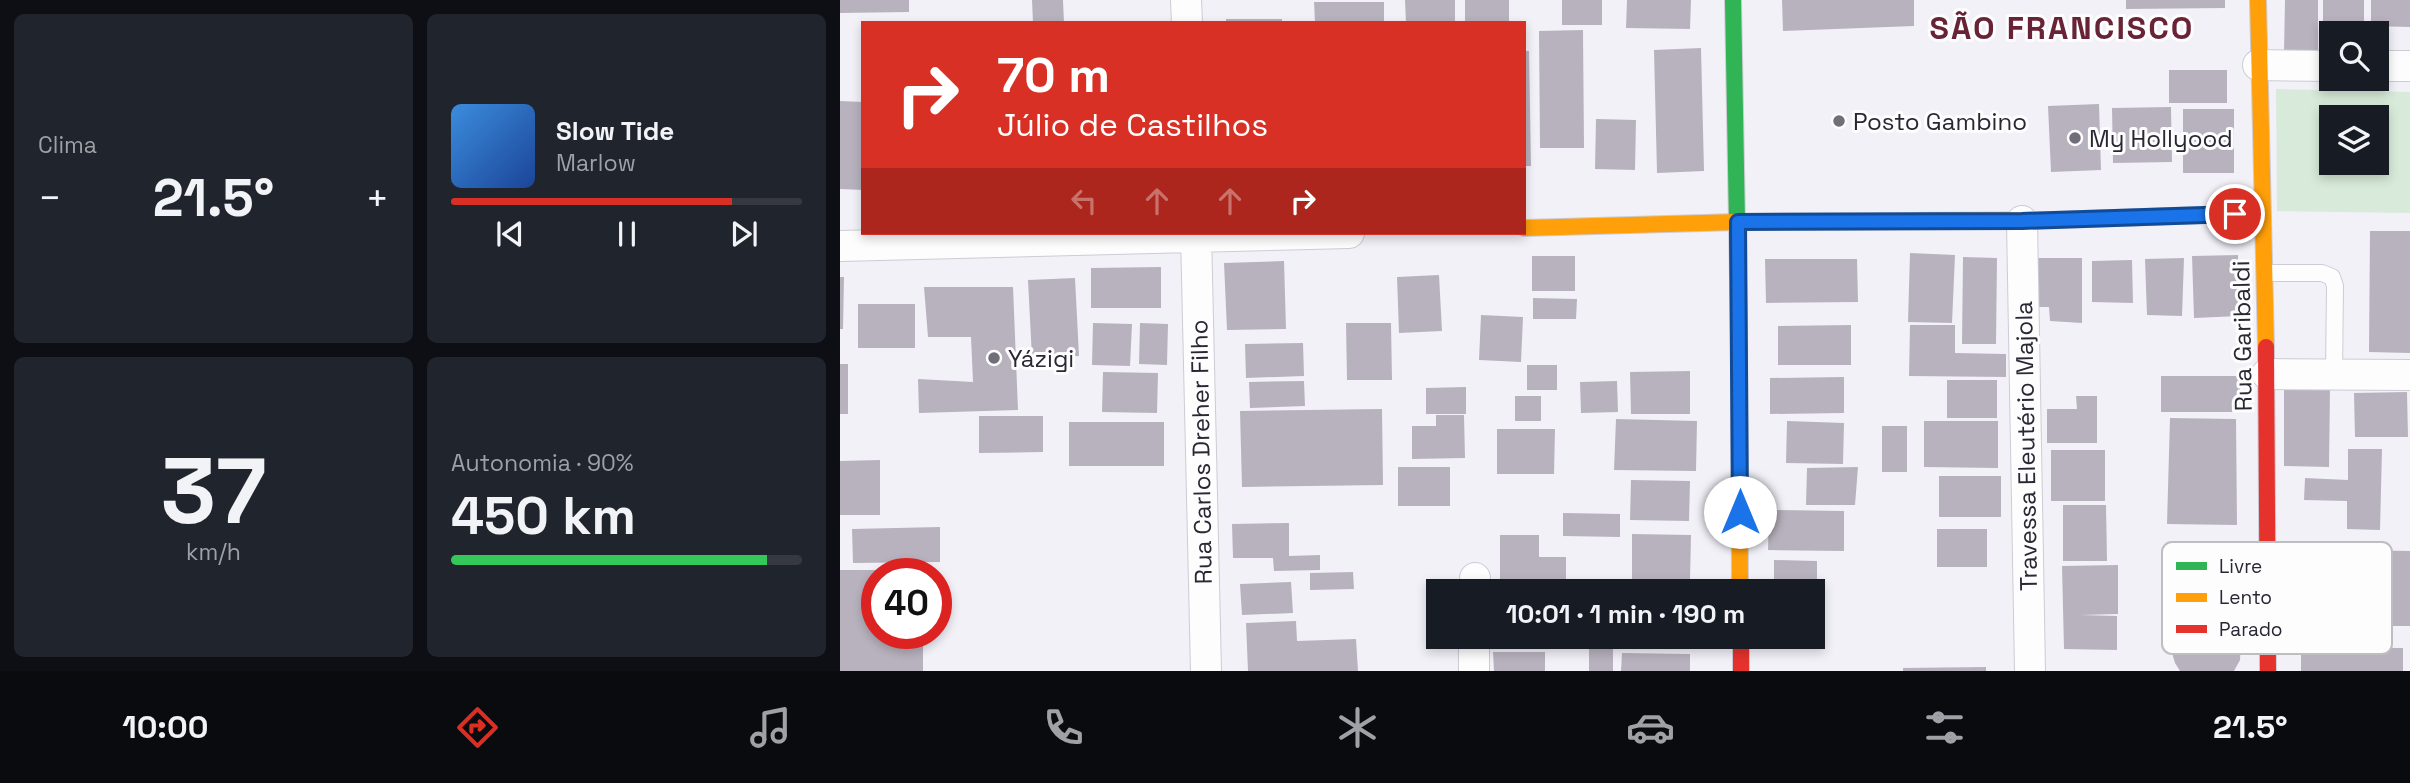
<!DOCTYPE html>
<html lang="pt">
<head>
<meta charset="utf-8">
<style>
	:root { --surface:#171b24; --page:#20242c; --text:#f1f3f6; --muted:#9ea1a6; --line:#363941; --accent:#d93025 }
	body { margin:0; font-family:"Space Grotesk",sans-serif; background:var(--page); color:var(--text); height:100vh; display:flex; flex-direction:column; font-size:26px; white-space:nowrap }
	* { box-sizing:border-box; margin:0 }
	p { font-size:23px; color:var(--muted) }
	.icon { flex:none; width:38px; height:38px; fill:none; stroke:currentColor; stroke-width:2; stroke-linecap:round; stroke-linejoin:round }
	.map { position:relative; flex:1; overflow:hidden }
	.panel { display:flex; flex-direction:column; gap:14px; padding:14px; background:#0d0f14; width:840px }
	.panel>* { flex:none }
	.top-card { position:absolute; left:21px; top:21px; width:665px; height:214px; border-radius:0px; box-shadow:0 4px 10px #0003; background:#d93025; color:#fff; overflow:hidden }
	.buttons { position:absolute; left:1479px; top:21px; display:grid; gap:14px }
	.buttons a { display:grid; place-items:center; width:70px; height:70px; border-radius:0px; background:var(--surface); box-shadow:0 4px 10px #0003; font-size:35px }
	.speed { position:absolute; left:21px; top:558px; display:flex; gap:14px; font-size:35px; font-weight:700; text-align:center }
	.speed>* { display:grid; place-content:center; width:91px; height:91px; border-radius:50%; background:var(--surface); box-shadow:0 4px 10px #0003; line-height:1 }
	.speed .limit { border:10px solid #d22; background:#fff; color:#111 }
	.pin { position:absolute; display:grid; place-items:center; width:60px; height:60px; color:#fff; margin:-30px; border:4px solid #fff; border-radius:50%; box-shadow:0 2px 7px #0007 }
	.me { position:absolute; width:77px; margin:-38px; rotate:0deg; stroke-linejoin:round; filter:drop-shadow(0 0 5px #0008) }
	.turn { display:flex; align-items:center; gap:24px; height:147px; padding:0 21px; font-size:32px }
	.turn .icon { width:91px; height:91px; stroke-width:2.5 }
	.turn b { display:block; font-size:49px; line-height:60px }
	.lanes { display:flex; align-items:center; height:66px; padding:0 21px; background:#0003; justify-content:center; gap:35px; direction:ltr }
	.lanes .off { opacity:.35 }
	.big { font-size:52px; font-weight:700; line-height:1.1 }
	.panel .tile { flex:1; display:flex; flex-direction:column; justify-content:center; gap:10px; min-width:0; padding:0 24px; border-radius:10px; background:var(--page) }
	.panel .dial { align-items:center; gap:0 }
	.dial b { font-size:91px; line-height:1 }
	.song { display:flex; align-items:center; gap:21px }
	.cover { width:84px; height:84px; border-radius:10px; background:linear-gradient(135deg,hsl(210 70% 55%),hsl(220 70% 35%)) }
	.played { height:7px; border-radius:4px; background:linear-gradient(90deg,var(--accent) 80%,var(--line) 80%) }
	.keys { display:flex; justify-content:space-around; direction:ltr }
	.heat { display:flex; justify-content:space-between; align-items:center; font-size:38px; direction:ltr }
	.charge { height:10px; border-radius:5px; background:linear-gradient(90deg,#34c759 90%,var(--line) 0) }
	.panel .tiles { flex:1; display:grid; gap:14px; grid-template-columns:repeat(2,1fr) }
	.trip { position:absolute; left:586px; top:579px; width:399px; height:70px; border-radius:0px; background:var(--surface); box-shadow:0 4px 10px #0003; font-weight:700; line-height:70px; text-align:center }
	.tabs { display:flex; height:112px; justify-content:space-around; align-items:center; background:#090b0e; color:var(--muted) }
	.tabs .icon { width:49px; height:49px }
	.tabs .selected { color:var(--accent) }
	.tabs b { font-size:32px; color:var(--text) }
	main { display:flex; flex:1; min-height:0 }
	.map>svg:first-child { display:block }
	.green { fill:#d8ebda; fill-rule:evenodd }
	.building { fill:#b8b2be }
	.lines { fill:none; stroke-linecap:round; stroke-linejoin:round }
	.lane-casing { stroke:#cdccd5; stroke-width:18 }
	.street-casing { stroke:#cdccd5; stroke-width:32 }
	.fast-casing { stroke:#cdccd5; stroke-width:18 }
	.slow-casing { stroke:#cdccd5; stroke-width:18 }
	.jam-casing { stroke:#cdccd5; stroke-width:18 }
	.lane { stroke:#fdfdfe; stroke-width:16 }
	.street { stroke:#fdfdfe; stroke-width:30 }
	.fast { stroke:#30b455; stroke-width:16 }
	.slow { stroke:#ff9f0a; stroke-width:16 }
	.jam { stroke:#e5322d; stroke-width:16 }
	.route-casing { stroke:#114b97; stroke-width:18 }
	.route { stroke:#1a73e8; stroke-width:12 }
	.poi-dot { fill:#706e79; stroke:#fdfdfd; stroke-width:2.5 }
	.labels { text-anchor:middle; dominant-baseline:central; stroke-width:6; stroke-linejoin:round; paint-order:stroke }
	.poi-label { font-size:24px; fill:#2a2734; stroke:#fdfdfd; text-anchor:start }
	.street-label { font-size:24px; fill:#2a2734; stroke:#fdfdfd }
	.district-label { font-size:32px; font-weight:bold; letter-spacing:2px; fill:#682336; stroke:#fdfdfd }
	.key { fill:#fdfdfd; stroke:#bebdc1; stroke-width:2 }
	.key-label { font-size:19px; fill:#2a2734 }
</style>
</head>
<body>
<main>
<section class="panel">
<div class="tiles">
<div class="tile"><p>Clima</p>
<div class="heat"><a>−</a><b class="big">21.5°</b><a>+</a></div>
</div>
<div class="tile">
<div class="song"><i class="cover"></i><div><b>Slow Tide</b><p>Marlow</p></div></div>
<div class="played"></div>
<div class="keys"><svg class="icon" aria-label="previous" viewBox="0 0 24 24"><path d="M18 5L8 12l10 7zM5 5v14"/></svg><svg class="icon" aria-label="pause" viewBox="0 0 24 24"><path d="M8 5v14M16 5v14"/></svg><svg class="icon" aria-label="next" viewBox="0 0 24 24"><path d="M6 5l10 7-10 7zM19 5v14"/></svg></div>
</div>
<div class="tile dial"><b>37</b><p>km/h</p></div>
<div class="tile"><p>Autonomia · 90%</p><b class="big">450 km</b><div class="charge"></div></div>
</div>
</section>
<div class="map">
<svg width="1570" height="671" viewBox="0 0 1570 671">
	<rect width="100%" height="100%" fill="#f2f1f8"/>
	<!-- green -->
	<path class="green" d="M1436 89 1570 92V213L1437 211ZM1491 117H1536V163H1491Z"/>
	<!-- building -->
	<path class="building" d="M0 0H69V12L0 13Z
		M192 0H223L224 23H193Z
		M565 0H615V23H566Z
		M625 0H669V23H625Z
		M722 0H762V25H722Z
		M787 0H851L850 29 786 28Z
		M942 0H1074V26L943 31Z
		M1286 0H1385V8L1286 9Z
		M1445 0H1478V53H1444Z
		M1483 0H1524V32L1483 33Z
		M1531 0H1570V27L1531 26Z
		M474 2H544V23H475Z
		M386 19H442V23H386Z
		M743 30 744 148H700L699 31Z
		M861 48 864 171 817 173 814 50Z
		M684 51H689L691 166H684Z
		M1329 70H1387V103H1329Z
		M0 101 23 102V190L0 189Z
		M1259 104 1261 170 1211 172 1208 106Z
		M1331 107 1332 162 1273 163 1272 108Z
		M1343 109H1394V173H1343Z
		M756 119 796 120 795 170 755 169Z
		M1530 231H1570V353L1529 352Z
		M1070 253 1115 255 1112 323 1068 322Z
		M1398 255 1399 316 1354 318 1352 256Z
		M692 256H735V291H692Z
		M1123 257 1157 258 1156 344H1122Z
		M1198 258H1242V323L1210 321 1209 307H1197Z
		M1344 258 1342 316 1307 315 1305 259Z
		M925 259H1017L1018 302 926 303Z
		M1292 260 1293 303 1252 302V261Z
		M444 261 446 329 387 330 384 263Z
		M321 267V308H251V268Z
		M599 275 602 331 559 333 557 277Z
		M0 277H4L3 329H0Z
		M235 278 239 356 192 358 188 280Z
		M84 287H173L178 410 79 413 78 379 133 382 131 337H88Z
		M693 298 737 299 736 319H693Z
		M18 304H75V348H18Z
		M641 315 683 317 681 362 639 360Z
		M253 323 292 324 290 366 252 365Z
		M300 323 328 324 327 365 299 364Z
		M506 323H551L552 380H507Z
		M1011 325V365H938V326Z
		M1070 325H1115V353L1166 354V377L1069 376Z
		M463 343 464 376 406 378 405 344Z
		M0 364H8V414H0Z
		M687 365H717V390H687Z
		M850 371V414H791L790 372Z
		M263 372 318 373 317 413 262 412Z
		M1321 376H1400V412H1321Z
		M1004 377V413L930 414V378Z
		M1107 380H1157V418H1107Z
		M464 381 465 406 410 408 409 382Z
		M777 381 778 412 741 413 740 382Z
		M626 387V414H586V388Z
		M1444 388H1490L1489 467 1444 466Z
		M1567 392 1568 437H1515L1514 393Z
		M675 396H701V421H675Z
		M1236 396H1257V443H1207V409H1237Z
		M542 409 543 485 402 487 400 411Z
		M596 415H624L625 458 572 459V426H596Z
		M139 416H203V452L139 453Z
		M1330 418 1396 419 1397 525 1327 524Z
		M776 419 857 421 856 471 774 470Z
		M947 421 1004 423 1003 464 946 463Z
		M1084 421H1158V468L1084 467Z
		M229 422H324V466H229Z
		M1042 426H1067V472H1042Z
		M657 429H715L714 474H657Z
		M1508 449H1542L1540 530 1507 529V501L1464 500 1465 478 1508 480Z
		M1211 450H1265V501H1211Z
		M40 460V515H0V461Z
		M558 467H610V506H558Z
		M1018 467 1015 505H966L967 468Z
		M1099 476H1161V517H1099Z
		M791 480 850 481 849 521 790 520Z
		M1223 505H1266L1267 561H1223Z
		M929 510 1004 511V551L928 550Z
		M723 513 780 514V537L723 536Z
		M449 523V556L480 555V570L434 571 433 558H393L392 524Z
		M100 527V562L13 563 12 529Z
		M1097 529H1147V567H1097Z
		M792 534 851 535 850 580 792 579Z
		M660 535H699V557H726V592H660Z
		M1461 549 1570 551V626H1462Z
		M934 560 977 561V638H973V592H934Z
		M1278 565V614L1240 615 1277 616V650L1224 649 1222 566Z
		M0 570H82V574H37V634H83V671H0Z
		M513 572 514 589 470 590V573Z
		M451 582 453 613 402 615 400 584Z
		M751 586 847 587V592H751Z
		M1343 597 1391 599V614L1399 628 1401 644 1400 660 1394 671H1340L1335 663 1330 646 1334 629 1343 615Z
		M456 621 457 641 516 639 518 671H408L406 623Z
		M750 637H846V642L750 640Z
		M1461 647 1563 648V671H1461Z
		M749 648H773V671H749Z
		M653 652H705V671H654Z
		M782 653 850 654V671H781Z
		M1146 667V671H1063V668Z"/>
	<g class="lines">
		<defs>
			<path id="lane" d="M1425 273H1482L1492 277 1495 286 1494 375"/>
			<path id="street" d="M346 0 347 23
				M1418 65 1491 66
				M1536 66H1570
				M1182 221 1190 671
				M356 233 366 671
				M0 246 509 233
				M1427 374 1570 375
				M635 592V578
				M634 671V637"/>
			<path id="fast" d="M893 0 899 335
				M1214 220 1422 213"/>
			<path id="slow" d="M1418 0 1426 347
				M684 228 898 222 1214 220
				M899 335 900 592"/>
			<path id="jam" d="M1426 347 1428 671
				M901 637V671"/>
		</defs>
		<!-- lane casing -->
		<use href="#lane" class="lane-casing"/>
		<!-- street casing -->
		<use href="#street" class="street-casing"/>
		<!-- fast casing -->
		<use href="#fast" class="fast-casing"/>
		<!-- slow casing -->
		<use href="#slow" class="slow-casing"/>
		<!-- jam casing -->
		<use href="#jam" class="jam-casing"/>
		<!-- lane -->
		<use href="#lane" class="lane"/>
		<!-- street -->
		<use href="#street" class="street"/>
		<!-- fast -->
		<use href="#fast" class="fast"/>
		<!-- slow -->
		<use href="#slow" class="slow"/>
		<!-- jam -->
		<use href="#jam" class="jam"/>
	</g>
	<g class="lines">
		<defs>
			<path id="route" d="M900 512 898 222 1182 221 1395 214"/>
		</defs>
		<!-- route casing -->
		<use href="#route" class="route-casing"/>
		<!-- route -->
		<use href="#route" class="route"/>
	</g>
	<!-- markers -->
	<g class="poi-dot">
		<circle cx="999" cy="121" r="7"/>
		<circle cx="1235" cy="138" r="7"/>
		<circle cx="154" cy="358" r="7"/>
	</g>
	<g class="labels">
		<!-- poi labels -->
		<g class="poi-label">
			<text x="1013" y="121">Posto Gambino</text>
			<text x="1249" y="138">My Hollyood</text>
			<text x="168" y="358">Yázigi</text>
		</g>
		<!-- street labels -->
		<g class="street-label">
			<text transform="translate(1402 336) rotate(-91)">Rua Garibaldi</text>
			<text transform="translate(1186 446) rotate(-91)">Travessa Eleutério Majola</text>
			<text transform="translate(361 452) rotate(-91)">Rua Carlos Dreher Filho</text>
		</g>
		<!-- district labels -->
		<g class="district-label">
			<text x="1222" y="28">SÃO FRANCISCO</text>
		</g>
	</g>
	<!-- legend -->
	<rect x="1322" y="542" width="230" height="112" rx="10" class="key"/>
	<rect x="1336" y="562" width="31" height="8" fill="#30b455"/>
	<rect x="1336" y="593" width="31" height="9" fill="#ff9f0a"/>
	<rect x="1336" y="625" width="31" height="8" fill="#e5322d"/>
	<g class="key-label">
		<text x="1379" y="573">Livre</text>
		<text x="1379" y="604">Lento</text>
		<text x="1379" y="636">Parado</text>
	</g>
</svg>
<div class="buttons">
<a><svg class="icon" aria-label="search" viewBox="0 0 24 24"><circle cx="10" cy="10" r="6"/><path d="M15 15l6 6"/></svg></a>
<a><svg class="icon" aria-label="layers" viewBox="0 0 24 24"><path d="M12 4l9 5-9 5-9-5zM3 14l9 5 9-5"/></svg></a>
</div>
<div class="speed"><div class="limit">40</div></div>
<div class="pin" style="left:1395px;top:214px;background:#d93025"><svg class="icon" aria-label="arrive" viewBox="0 0 24 24"><path d="M6 21V4h12l-3 4 3 4H6"/></svg></div>
<svg class="me" style="left:900px;top:512px" viewBox="-20 -20 40 40"><circle r="19" fill="#fff"/><path d="M0-13L10 11 0 6-10 11z" fill="#1a73e8"/></svg>
<div class="trip">10:01 · 1 min · 190 m</div>
<div class="top-card">
<div class="turn"><svg class="icon" aria-label="right" viewBox="0 0 24 24"><path d="M7 20v-9h11M14 6l5 5-5 5"/></svg><div><b>70 m</b>Júlio de Castilhos</div></div>
<div class="lanes"><svg class="icon off" aria-label="left" viewBox="0 0 24 24"><path d="M17 20v-9H6M10 6l-5 5 5 5"/></svg><svg class="icon off" aria-label="ahead" viewBox="0 0 24 24"><path d="M12 20V5M6 11l6-6 6 6"/></svg><svg class="icon off" aria-label="ahead" viewBox="0 0 24 24"><path d="M12 20V5M6 11l6-6 6 6"/></svg><svg class="icon" aria-label="right" viewBox="0 0 24 24"><path d="M7 20v-9h11M14 6l5 5-5 5"/></svg></div>
</div>
</div>
</main>
<nav class="tabs">
<b>10:00</b>
<svg class="icon selected" aria-label="directions" viewBox="0 0 24 24"><path d="M12 3l9 9-9 9-9-9zM9 14v-3h6M13 9l2 2-2 2"/></svg>
<svg class="icon" aria-label="music" viewBox="0 0 24 24"><path d="M9 18V5l10-2v13"/><circle cx="6" cy="18" r="3"/><circle cx="16" cy="16" r="3"/></svg>
<svg class="icon" aria-label="phone" viewBox="0 0 24 24"><path d="M5 4h4l2 5-3 2q2 4 5 5l2-3 5 2v4C11 20 4 13 5 4z"/></svg>
<svg class="icon" aria-label="climate" viewBox="0 0 24 24"><path d="M12 3v18M4 7l16 10M4 17L20 7"/></svg>
<svg class="icon" aria-label="car" viewBox="0 0 24 24"><path d="M5 17H2v-5l4-1 3-4h7l3 4 3 1v5h-3M9 17h6M6 11h13"/><circle cx="7" cy="17" r="2"/><circle cx="17" cy="17" r="2"/></svg>
<svg class="icon" aria-label="filters" viewBox="0 0 24 24"><path d="M4 7h16M4 17h16"/><circle cx="9" cy="7" r="2"/><circle cx="15" cy="17" r="2"/></svg>
<b>21.5°</b>
</nav>
</body>
</html>
